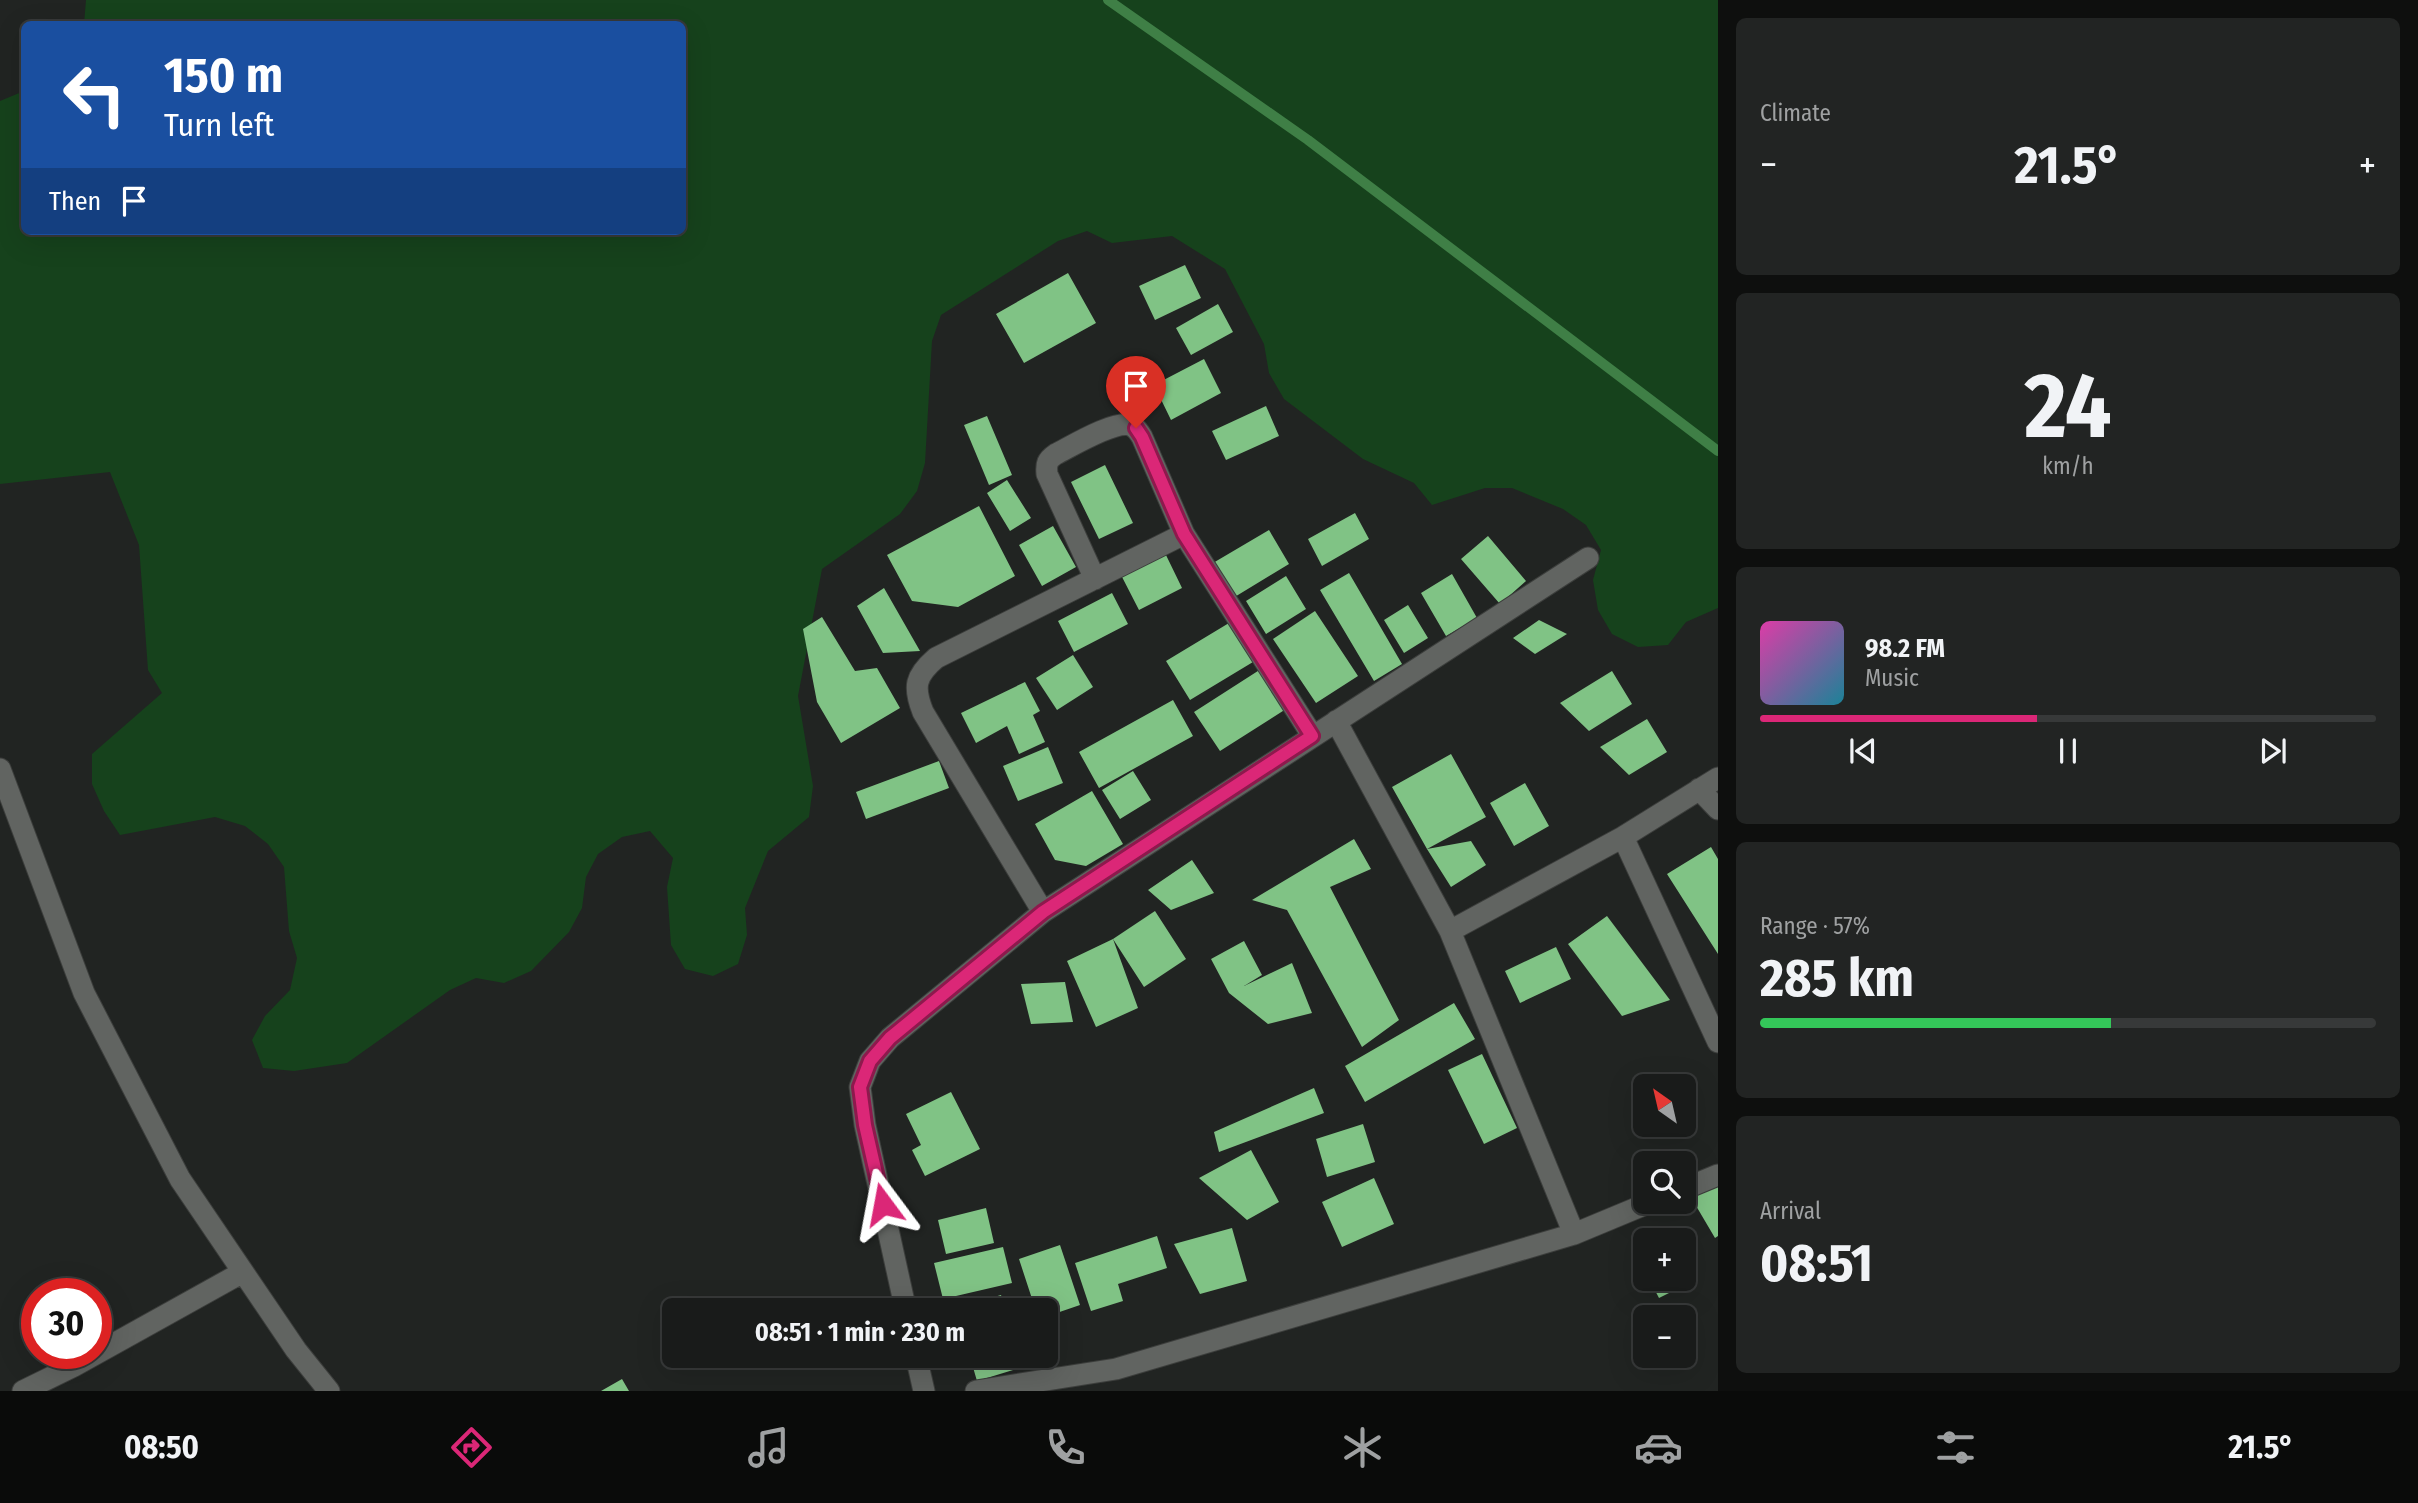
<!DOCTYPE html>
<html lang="en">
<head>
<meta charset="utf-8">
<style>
	:root { --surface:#191b1a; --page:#222423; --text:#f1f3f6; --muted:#9fa1a2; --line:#373939; --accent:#db2777 }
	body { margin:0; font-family:"Fira Sans Condensed",sans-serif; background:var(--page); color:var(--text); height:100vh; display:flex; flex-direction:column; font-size:26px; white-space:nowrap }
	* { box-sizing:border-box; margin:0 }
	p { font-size:23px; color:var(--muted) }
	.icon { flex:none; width:38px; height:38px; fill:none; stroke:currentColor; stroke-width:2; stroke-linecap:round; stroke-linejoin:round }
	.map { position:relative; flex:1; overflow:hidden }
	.details { display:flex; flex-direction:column; gap:18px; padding:18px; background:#0e0f0e; width:700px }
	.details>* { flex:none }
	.top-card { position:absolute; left:21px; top:21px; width:665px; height:214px; border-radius:10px; box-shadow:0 7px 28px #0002,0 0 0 2px var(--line); background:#1a4fa0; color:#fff; overflow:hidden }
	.needle { width:46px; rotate:326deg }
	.buttons { position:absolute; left:1633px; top:1074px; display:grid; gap:14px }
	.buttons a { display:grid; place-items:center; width:63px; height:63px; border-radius:10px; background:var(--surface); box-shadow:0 7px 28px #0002,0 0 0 2px var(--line); font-size:35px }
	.speed { position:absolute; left:21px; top:1278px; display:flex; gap:14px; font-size:35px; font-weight:700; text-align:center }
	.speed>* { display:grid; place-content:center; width:91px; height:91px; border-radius:50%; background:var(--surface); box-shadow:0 7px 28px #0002,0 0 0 2px var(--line); line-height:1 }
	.speed .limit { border:10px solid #d22; background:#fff; color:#111 }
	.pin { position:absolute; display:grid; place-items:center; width:60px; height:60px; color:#fff; margin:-72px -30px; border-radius:50% 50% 50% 0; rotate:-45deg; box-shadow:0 0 7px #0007 }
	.pin .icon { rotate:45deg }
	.me { position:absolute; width:77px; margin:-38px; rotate:347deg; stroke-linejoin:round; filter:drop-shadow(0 0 5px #0008) }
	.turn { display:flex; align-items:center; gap:24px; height:147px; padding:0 28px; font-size:32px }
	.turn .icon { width:91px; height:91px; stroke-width:2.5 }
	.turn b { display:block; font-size:49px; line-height:60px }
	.then { display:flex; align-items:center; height:66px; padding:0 28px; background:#0003; gap:14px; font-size:26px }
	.big { font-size:52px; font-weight:700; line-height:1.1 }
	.details .tile { flex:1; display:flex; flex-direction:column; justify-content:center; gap:10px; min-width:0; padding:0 24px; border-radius:10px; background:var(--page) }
	.details .dial { align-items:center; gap:0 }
	.dial b { font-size:91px; line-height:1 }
	.song { display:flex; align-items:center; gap:21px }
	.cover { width:84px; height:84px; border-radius:10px; background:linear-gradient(135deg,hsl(320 70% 55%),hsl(190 70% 35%)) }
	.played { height:7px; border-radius:4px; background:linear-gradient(90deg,var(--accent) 45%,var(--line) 45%) }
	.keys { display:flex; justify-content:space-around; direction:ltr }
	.heat { display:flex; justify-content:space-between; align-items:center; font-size:38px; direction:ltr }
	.charge { height:10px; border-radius:5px; background:linear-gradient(90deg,#34c759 57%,var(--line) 0) }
	.trip { position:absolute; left:662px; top:1298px; width:396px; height:70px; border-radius:10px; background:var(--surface); box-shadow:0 7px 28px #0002,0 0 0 2px var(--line); font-weight:700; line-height:70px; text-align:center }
	.tabs { display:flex; height:112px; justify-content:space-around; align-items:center; background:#0a0b0a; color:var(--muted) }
	.tabs .icon { width:49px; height:49px }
	.tabs .current { color:var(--accent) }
	.tabs b { font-size:32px; color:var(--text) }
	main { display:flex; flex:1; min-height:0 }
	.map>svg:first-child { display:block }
	.green { fill:#16421c }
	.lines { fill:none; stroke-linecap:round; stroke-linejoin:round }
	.stream { stroke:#3f7f46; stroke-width:10 }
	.building { fill:#80c385 }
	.minor-casing { stroke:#3c3e3c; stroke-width:23 }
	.minor { stroke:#616461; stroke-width:21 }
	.route-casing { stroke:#8e194d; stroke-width:18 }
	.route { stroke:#db2777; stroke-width:12 }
</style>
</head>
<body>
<main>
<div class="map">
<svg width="1718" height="1391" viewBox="0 0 1718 1391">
	<rect width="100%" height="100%" fill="#212422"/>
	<!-- green -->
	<path class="green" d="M86 0H1718V608L1686 622 1668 645 1638 647 1612 634 1598 610 1593 580 1601 550 1586 525 1563 509 1512 488H1485L1432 505 1414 483 1363 459 1284 399 1269 373 1264 344 1225 269 1172 236 1112 243 1087 231 1058 241 941 315 932 341 925 463 917 491 900 514 822 569 798 696 813 786 809 817 768 851 745 908 747 935 738 964 713 976 685 969 671 945 667 887 673 858 650 831 622 837 598 854 586 877 582 908 569 932 531 971 504 983 476 978 450 990 347 1063 294 1071 263 1068 252 1040 265 1016 290 990 297 958 289 931 284 867 268 844 245 826 215 817 120 835 104 811 92 784V754L162 693 148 670 139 545 110 472 0 484V101L24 91V231H682V24H84Z"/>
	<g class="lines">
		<!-- stream -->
		<path class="stream" d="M1108 0 1308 140 1718 451"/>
	</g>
	<!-- building -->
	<path class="building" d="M1185 265 1201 298 1155 320 1139 286Z
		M1068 273 1096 323 1024 363 996 314Z
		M1218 304 1233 332 1191 355 1176 328Z
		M1204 359 1221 393 1171 420 1154 385Z
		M1266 406 1279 436 1226 460 1212 431Z
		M987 416 1012 475 989 485 964 425Z
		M1105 465 1133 523 1099 539 1071 482Z
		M1007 480 1031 518 1010 531 987 493Z
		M979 506 1015 576 958 607 912 601 887 555Z
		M1355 513 1369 539 1322 566 1308 539Z
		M1053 526 1076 567 1042 586 1019 545Z
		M1269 530 1289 564 1233 598 1213 563Z
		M1488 536 1526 581 1500 604 1461 559Z
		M1165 553 1182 588 1139 610 1121 575Z
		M1349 573 1402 664 1374 681 1320 590Z
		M1452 574 1477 618 1446 636 1421 593Z
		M1286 576 1306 609 1266 634 1246 601Z
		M884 588 920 651 883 653 857 606Z
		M1112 593 1128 624 1074 652 1058 621Z
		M1408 605 1428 638 1404 653 1384 620Z
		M1315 611 1358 676 1316 703 1273 639Z
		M822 617 855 671 877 668 900 708 841 743 817 702 803 629Z
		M1539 620 1567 634 1535 654 1513 638Z
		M1229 623 1253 662 1190 700 1166 661Z
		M1073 655 1093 687 1057 710 1036 678Z
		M1261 669 1286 709 1220 751 1194 712Z
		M1612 671 1632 704 1589 731 1560 703Z
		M1025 682 1040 711 1033 715 1045 742 1019 754 1007 726 976 743 961 713Z
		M1173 700 1193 736 1099 788 1079 752Z
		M1647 719 1667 752 1629 775 1600 747Z
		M1048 747 1063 783 1018 801 1003 766Z
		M1451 754 1486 817 1427 849 1392 787Z
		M939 761 949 788 866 819 856 792Z
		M1133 771 1151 800 1120 819 1102 790Z
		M1525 783 1549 826 1514 846 1490 803Z
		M1092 791 1123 844 1086 866 1055 860 1035 824Z
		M1354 839 1371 869 1330 887 1399 1020 1362 1047 1287 910 1252 900Z
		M1471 841 1486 865 1451 887 1427 849Z
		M1711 847 1718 859V954L1667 874Z
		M1192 860 1214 893 1171 910 1148 890Z
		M1155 911 1186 959 1144 987 1113 939Z
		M1607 916 1670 1000 1622 1016 1568 944Z
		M1113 939 1138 1008 1096 1027 1067 961Z
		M1244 941 1262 975 1244 986 1292 963 1312 1013 1268 1024 1229 993 1211 959Z
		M1556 947 1571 979 1520 1003 1505 971Z
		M1065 982 1073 1022 1031 1024 1021 984Z
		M1454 1003 1475 1039 1365 1102 1345 1066Z
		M1482 1054 1517 1128 1484 1144 1448 1070Z
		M1314 1088 1324 1113 1219 1152 1214 1132Z
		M951 1092 980 1149 925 1176 912 1150 921 1145 906 1114Z
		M1363 1124 1375 1162 1327 1177 1316 1139Z
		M1251 1150 1279 1202 1247 1220 1199 1178Z
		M1374 1178 1394 1224 1342 1247 1322 1202Z
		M1718 1183V1236L1715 1238 1692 1199Z
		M986 1208 994 1243 946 1254 938 1220Z
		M1232 1228 1247 1281 1200 1294 1174 1244Z
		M1157 1236 1167 1268 1118 1284 1123 1301 1091 1311 1075 1263Z
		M1060 1245 1080 1305 1045 1317V1311H1036L1019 1259Z
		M1003 1247 1012 1283 943 1299 934 1263Z
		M1649 1279H1675L1681 1287 1659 1298Z
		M1001 1295 1006 1311H950V1310Z
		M957 1356H1045L1046 1360 977 1381 970 1357 958 1361Z
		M622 1379 629 1391H601Z"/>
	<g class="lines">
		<defs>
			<path id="minor" d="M1095 579 1047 474C1046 464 1047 460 1056 454 1072 446 1113 421 1130 425 1136 427 1139 432 1142 437L1184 534 1312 735
				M0 769 84 993 180 1179 296 1350 329 1391
				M1699 789 1718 809
				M1623 837 1718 1042
				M1043 912 923 712C913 687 915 676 936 658L1184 534
				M1450 931 1623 837 1718 778
				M1684 1189 1718 1175
				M1574 1234 1651 1202
				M906 1311 865 1125 860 1087 870 1061 890 1038 1043 912 1588 558
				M916 1356 924 1391
				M23 1391 74 1366 243 1272
				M976 1391 1116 1369 1574 1234 1450 931 1336 721"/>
		</defs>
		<!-- minor casing -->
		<use href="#minor" class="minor-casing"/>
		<!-- minor -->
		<use href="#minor" class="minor"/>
	</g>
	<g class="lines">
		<defs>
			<path id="route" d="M883 1204 865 1125 860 1087 870 1061 890 1038 1043 912 1312 736 1184 534 1142 437 1136 428"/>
		</defs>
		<!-- route casing -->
		<use href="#route" class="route-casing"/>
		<!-- route -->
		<use href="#route" class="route"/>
	</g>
</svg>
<div class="buttons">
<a><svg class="needle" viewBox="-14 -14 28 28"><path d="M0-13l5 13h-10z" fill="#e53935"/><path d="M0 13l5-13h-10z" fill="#9fa1a2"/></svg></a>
<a><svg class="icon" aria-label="search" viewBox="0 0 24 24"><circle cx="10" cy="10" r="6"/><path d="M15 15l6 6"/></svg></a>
<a>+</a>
<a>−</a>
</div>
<div class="speed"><div class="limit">30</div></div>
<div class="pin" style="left:1136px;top:428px;background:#d93025"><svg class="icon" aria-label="arrive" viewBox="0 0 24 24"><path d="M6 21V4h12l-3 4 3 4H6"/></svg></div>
<svg class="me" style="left:883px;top:1204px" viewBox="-20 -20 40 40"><path d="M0-17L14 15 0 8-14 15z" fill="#db2777" stroke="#fff" stroke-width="4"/></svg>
<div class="trip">08:51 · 1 min · 230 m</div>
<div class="top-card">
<div class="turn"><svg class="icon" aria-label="left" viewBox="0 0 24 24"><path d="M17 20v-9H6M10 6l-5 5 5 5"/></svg><div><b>150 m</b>Turn left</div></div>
<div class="then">Then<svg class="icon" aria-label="arrive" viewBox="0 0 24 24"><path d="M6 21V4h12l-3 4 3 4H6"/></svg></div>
</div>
</div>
<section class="details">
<div class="tile"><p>Climate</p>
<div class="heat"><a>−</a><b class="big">21.5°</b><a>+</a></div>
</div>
<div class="tile dial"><b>24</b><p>km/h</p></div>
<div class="tile">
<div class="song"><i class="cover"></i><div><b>98.2 FM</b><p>Music</p></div></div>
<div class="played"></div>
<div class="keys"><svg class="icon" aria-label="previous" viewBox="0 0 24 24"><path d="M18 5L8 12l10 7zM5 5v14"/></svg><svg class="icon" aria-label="pause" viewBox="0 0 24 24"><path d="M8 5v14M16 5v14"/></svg><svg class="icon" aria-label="next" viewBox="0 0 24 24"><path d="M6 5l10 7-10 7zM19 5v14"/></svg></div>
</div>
<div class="tile"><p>Range · 57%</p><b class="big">285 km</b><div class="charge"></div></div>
<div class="tile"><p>Arrival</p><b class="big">08:51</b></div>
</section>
</main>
<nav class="tabs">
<b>08:50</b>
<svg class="icon current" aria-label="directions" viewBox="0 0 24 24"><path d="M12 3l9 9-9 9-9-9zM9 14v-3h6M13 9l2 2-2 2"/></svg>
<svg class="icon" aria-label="music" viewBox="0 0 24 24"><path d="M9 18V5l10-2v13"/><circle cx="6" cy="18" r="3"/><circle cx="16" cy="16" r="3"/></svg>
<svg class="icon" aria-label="phone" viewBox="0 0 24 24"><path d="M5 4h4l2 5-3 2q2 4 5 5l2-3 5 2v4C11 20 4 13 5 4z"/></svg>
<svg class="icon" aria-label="climate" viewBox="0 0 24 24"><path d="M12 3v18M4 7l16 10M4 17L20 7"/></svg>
<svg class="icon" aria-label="car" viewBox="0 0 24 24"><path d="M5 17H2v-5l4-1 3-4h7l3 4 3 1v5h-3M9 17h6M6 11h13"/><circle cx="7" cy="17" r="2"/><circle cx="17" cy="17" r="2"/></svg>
<svg class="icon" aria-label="filters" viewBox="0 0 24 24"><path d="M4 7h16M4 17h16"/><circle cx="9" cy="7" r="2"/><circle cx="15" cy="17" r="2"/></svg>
<b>21.5°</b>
</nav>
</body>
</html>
